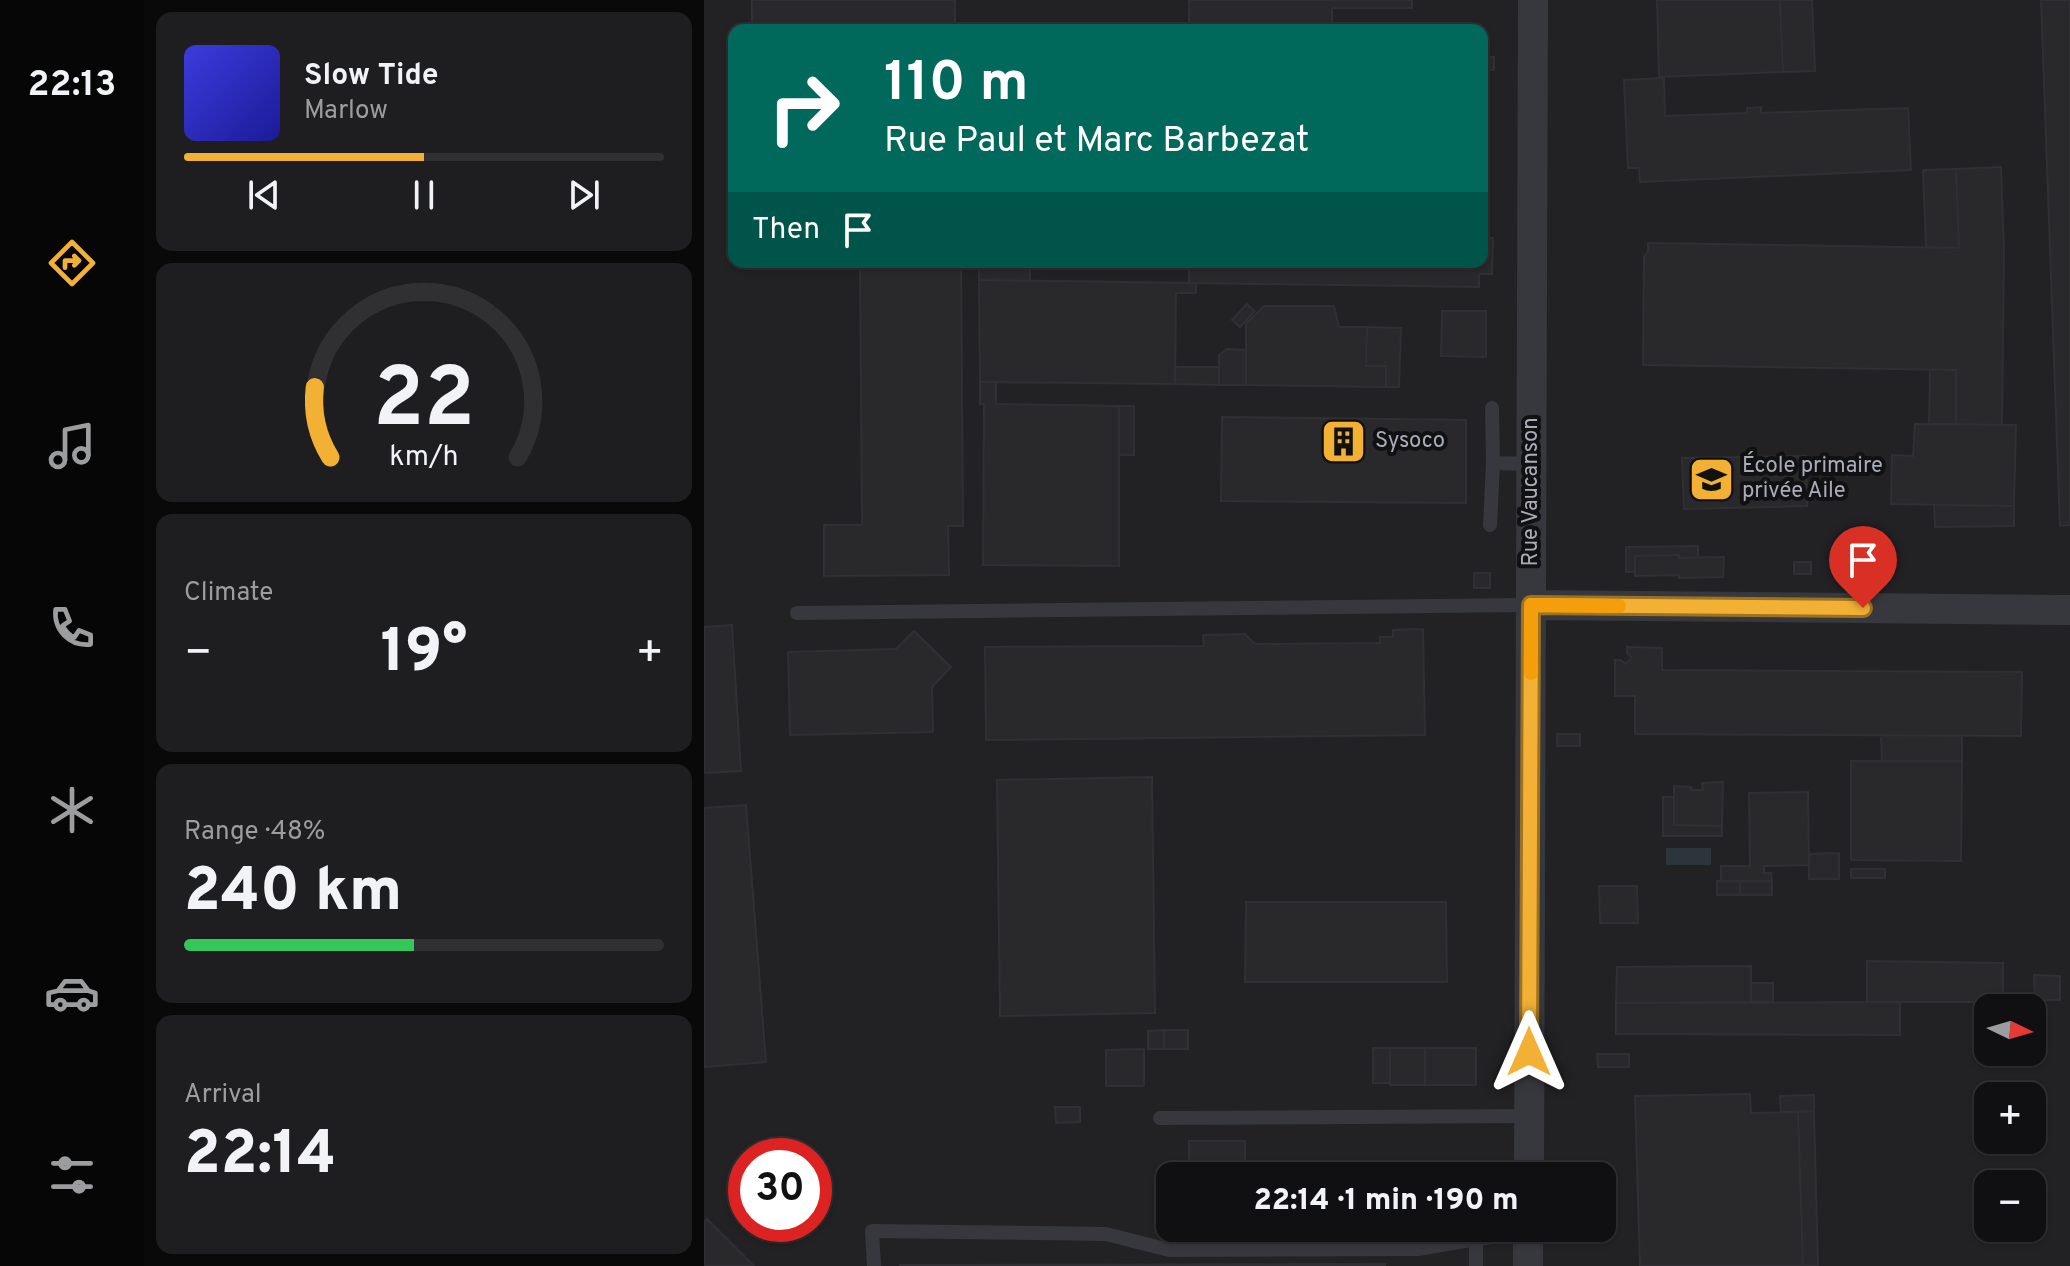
<!DOCTYPE html>
<html lang="en">
<head>
<meta charset="utf-8">
<style>
	:root { --surface:#101012; --page:#1e1e20; --text:#f1f3f6; --muted:#9c9d9f; --line:#303032; --accent:#f2b134 }
	body { margin:0; font-family:Overpass,sans-serif; background:var(--page); color:var(--text); height:100vh; display:flex; flex-direction:column; font-size:30px; white-space:nowrap }
	* { box-sizing:border-box; margin:0 }
	p { font-size:26px; color:var(--muted) }
	.icon { flex:none; width:44px; height:44px; fill:none; stroke:currentColor; stroke-width:2; stroke-linecap:round; stroke-linejoin:round }
	.map { position:relative; flex:1; overflow:hidden }
	.drawer { display:flex; flex-direction:column; gap:12px; padding:12px; background:#09090a; width:560px }
	.drawer>* { flex:none }
	.hud { position:absolute; left:24px; top:24px; width:760px; height:244px; border-radius:16px; box-shadow:0 2px 6px #0004,0 0 0 2px var(--line); background:#00695c; color:#fff; overflow:hidden }
	.needle { width:52px; rotate:95deg }
	.tools { position:absolute; left:1270px; top:994px; display:grid; gap:16px }
	.tools a { display:grid; place-items:center; width:72px; height:72px; border-radius:16px; background:var(--surface); box-shadow:0 2px 6px #0004,0 0 0 2px var(--line); font-size:40px }
	.speed { position:absolute; left:24px; top:1138px; display:flex; gap:16px; font-size:40px; font-weight:700; text-align:center }
	.speed>* { display:grid; place-content:center; width:104px; height:104px; border-radius:50%; background:var(--surface); box-shadow:0 2px 6px #0004,0 0 0 2px var(--line); line-height:1 }
	.speed .limit { border:12px solid #d22; background:#fff; color:#111 }
	.pin { position:absolute; display:grid; place-items:center; width:68px; height:68px; color:#fff; margin:-82px -34px; border-radius:50% 50% 50% 0; rotate:-45deg; box-shadow:0 0 8px #0007 }
	.pin .icon { rotate:45deg }
	.me { position:absolute; width:88px; margin:-44px; rotate:0deg; stroke-linejoin:round; filter:drop-shadow(0 0 6px #0008) }
	.turn { display:flex; align-items:center; gap:28px; height:168px; padding:0 24px; font-size:36px }
	.turn .icon { width:104px; height:104px; stroke-width:2.5 }
	.turn b { display:block; font-size:56px; line-height:68px }
	.then { display:flex; align-items:center; height:76px; padding:0 24px; background:#0003; gap:16px; font-size:30px }
	.big { font-size:60px; font-weight:800; line-height:1.1 }
	.drawer .card { flex:1; display:flex; flex-direction:column; justify-content:center; gap:12px; min-width:0; padding:0 28px; border-radius:16px; background:var(--page) }
	.drawer .dial { align-items:center; gap:0 }
	.dial svg { height:208px; overflow:visible; fill:none; stroke:var(--line); stroke-width:7; stroke-linecap:round; text-anchor:middle }
	.dial text { fill:var(--text); stroke:none }
	.song { display:flex; align-items:center; gap:24px }
	.cover { width:96px; height:96px; border-radius:12px; background:linear-gradient(135deg,hsl(240 70% 55%),hsl(240 70% 35%)) }
	.played { height:8px; border-radius:4px; background:linear-gradient(90deg,var(--accent) 50%,var(--line) 50%) }
	.keys { display:flex; justify-content:space-around; direction:ltr }
	.heat { display:flex; justify-content:space-between; align-items:center; font-size:44px; direction:ltr }
	.charge { height:12px; border-radius:6px; background:linear-gradient(90deg,#34c759 48%,var(--line) 0) }
	.trip { position:absolute; left:452px; top:1162px; width:460px; height:80px; border-radius:16px; background:var(--surface); box-shadow:0 2px 6px #0004,0 0 0 2px var(--line); font-weight:800; line-height:80px; text-align:center }
	main { display:flex; flex:1; min-height:0 }
	.menu { display:flex; flex-direction:column; width:144px; justify-content:space-around; align-items:center; background:#060607; color:var(--muted) }
	.menu .icon { width:56px; height:56px }
	.menu .current { color:var(--accent) }
	.menu b { font-size:36px; color:var(--text) }
	.map>svg:first-child { display:block }
	.built { fill:#222225; fill-rule:evenodd }
	.water { fill:#2c353c }
	.building { fill:#29292c; stroke:#303034; stroke-width:2 }
	.lines { fill:none; stroke-linecap:round; stroke-linejoin:round }
	.lane { stroke:#37383d; stroke-width:14 }
	.street { stroke:#37383d; stroke-width:30 }
	.route-casing { stroke:#9d7322; stroke-width:20 }
	.route { stroke:#f2b134; stroke-width:14 }
	.slow { stroke:#f59e0b; stroke-width:14 }
	.labels { text-anchor:middle; dominant-baseline:central; stroke-width:8; stroke-linejoin:round; paint-order:stroke }
	.poi-label { font-size:22px; fill:#a8adb8; stroke:#111113; text-anchor:start }
	.street-label { font-size:22px; fill:#a8adb8; stroke:#111113 }
</style>
</head>
<body>
<main>
<nav class="menu">
<b>22:13</b>
<svg class="icon current" aria-label="directions" viewBox="0 0 24 24"><path d="M12 3l9 9-9 9-9-9zM9 14v-3h6M13 9l2 2-2 2"/></svg>
<svg class="icon" aria-label="music" viewBox="0 0 24 24"><path d="M9 18V5l10-2v13"/><circle cx="6" cy="18" r="3"/><circle cx="16" cy="16" r="3"/></svg>
<svg class="icon" aria-label="phone" viewBox="0 0 24 24"><path d="M5 4h4l2 5-3 2q2 4 5 5l2-3 5 2v4C11 20 4 13 5 4z"/></svg>
<svg class="icon" aria-label="climate" viewBox="0 0 24 24"><path d="M12 3v18M4 7l16 10M4 17L20 7"/></svg>
<svg class="icon" aria-label="car" viewBox="0 0 24 24"><path d="M5 17H2v-5l4-1 3-4h7l3 4 3 1v5h-3M9 17h6M6 11h13"/><circle cx="7" cy="17" r="2"/><circle cx="17" cy="17" r="2"/></svg>
<svg class="icon" aria-label="filters" viewBox="0 0 24 24"><path d="M4 7h16M4 17h16"/><circle cx="9" cy="7" r="2"/><circle cx="15" cy="17" r="2"/></svg>
</nav>
<section class="drawer">
<div class="card">
<div class="song"><i class="cover"></i><div><b>Slow Tide</b><p>Marlow</p></div></div>
<div class="played"></div>
<div class="keys"><svg class="icon" aria-label="previous" viewBox="0 0 24 24"><path d="M18 5L8 12l10 7zM5 5v14"/></svg><svg class="icon" aria-label="pause" viewBox="0 0 24 24"><path d="M8 5v14M16 5v14"/></svg><svg class="icon" aria-label="next" viewBox="0 0 24 24"><path d="M6 5l10 7-10 7zM19 5v14"/></svg></div>
</div>
<div class="card dial"><svg viewBox="0 0 100 80">
<path d="M14 69A42 42 0 1 1 86 69"/>
<path d="M14 69A42 42 0 0 1 8 42" stroke="#f2b134"/>
<text x="50" y="56" font-size="32" font-weight="700">22</text>
<text x="50" y="72" font-size="11">km/h</text>
</svg></div>
<div class="card"><p>Climate</p>
<div class="heat"><a>−</a><b class="big">19°</b><a>+</a></div>
</div>
<div class="card"><p>Range · 48%</p><b class="big">240 km</b><div class="charge"></div></div>
<div class="card"><p>Arrival</p><b class="big">22:14</b></div>
</section>
<div class="map">
<svg width="1366" height="1266" viewBox="0 0 1366 1266">
	<rect width="100%" height="100%" fill="#161618"/>
	<!-- built -->
	<path class="built" d="M0 0H1366V1266H0ZM30 30H778V262H30ZM1284 1008H1328V1052H1284ZM1284 1096H1328V1140H1284ZM42 1156H110V1224H42ZM466 1176H898V1228H466ZM1284 1184H1328V1228H1284Z"/>
	<!-- water -->
	<path class="water" d="M962 848H1007V865H962Z"/>
	<!-- building -->
	<path class="building" d="M48 0H251V30H48Z
		M485 0H708V8H628V29L485 27Z
		M953 0H1076L1079 72 955 77Z
		M1076 0H1108L1111 71 1079 72Z
		M1337 0H1366V525L1356 526Z
		M778 57H790V70H778Z
		M960 78 961 116 1043 113V108L1057 107V113L1204 108 1207 170 936 182 935 168H924L920 80Z
		M1297 167 1300 251 1298 425 1252 424V370L939 365 940 257 944 251V243L1255 248 1252 169Z
		M1252 169 1255 248 1222 247 1219 170Z
		M778 238H789L788 274H775V287L485 283V266H519V262H778Z
		M156 262H257L259 526H244L245 575 120 576V525H158Z
		M275 262H326V281L275 280Z
		M275 280 492 283V293H472L471 384 276 382Z
		M543 304 551 311 536 327 528 320Z
		M560 306H630L635 327H663L662 366H682V387L542 385V324Z
		M738 311H782V357L737 356Z
		M663 327 697 328 695 387H682V366H662Z
		M523 349 542 350V385H515V355Z
		M471 367H515V385L471 384Z
		M1226 370H1252V424H1225Z
		M276 382H292V404L415 406V566L279 565 280 404H276Z
		M415 406H430V455H415Z
		M518 417 762 420V503L517 501Z
		M1211 424 1312 425 1310 506 1187 504 1188 455 1209 456Z
		M1102 456 1103 506 980 509 978 458Z
		M1230 505 1310 506V526L1231 527Z
		M994 546V558H975V555L931 556V572H922V547Z
		M975 555V558L1020 557 1019 577 975 578V575L931 576V556Z
		M1090 562H1107V574H1090Z
		M770 573H786V588H770Z
		M28 625 37 771 0 773V627Z
		M719 629 721 735 282 740 281 647 500 646 499 635 541 634 551 644 676 643V637H689V630Z
		M210 631 247 667 228 687 229 732 86 735 84 652 192 649Z
		M923 647 958 648V670L1318 672 1317 736 931 734V696H911V660H917L921 664 928 658 923 653Z
		M853 734H876V746H853Z
		M1177 736H1258V761H1178Z
		M1147 761H1258L1257 861 1147 860Z
		M448 777 451 1013 296 1016 293 780Z
		M1019 782 1018 826 970 825V786L987 787V790H999L998 783Z
		M1104 792 1105 865 1060 866V873H1067L1068 881H1017V866H1046L1045 793Z
		M959 797H970V825L1018 826V836H959Z
		M42 805 62 1062 0 1067V808Z
		M1135 853V879H1105V854Z
		M1147 869H1181V878H1147Z
		M1013 881H1036V895H1013Z
		M1036 881H1068V895H1036Z
		M895 886H933L934 923H896Z
		M542 902H742L743 982H541Z
		M1163 961 1299 963V1002H1163Z
		M1047 966V1002L912 1003 913 967Z
		M1330 975 1356 976V1000H1331Z
		M1047 983H1069V1002H1047Z
		M1196 1002V1035L912 1034V1003Z
		M460 1030H484V1049H460Z
		M460 1030V1049H444V1031Z
		M669 1048H686V1083H669Z
		M686 1048H721V1085H686Z
		M721 1048H772V1085H721Z
		M440 1049V1086H402V1050Z
		M893 1054H925V1067H894Z
		M1046 1094 1047 1113 1094 1112 1099 1266H936L931 1096Z
		M1110 1095V1111L1077 1112 1076 1096Z
		M351 1107H376V1122L352 1123Z
		M1110 1111 1114 1266H1099L1094 1112Z
		M485 1141H541V1176H485Z
		M3 1219 50 1266H0V1222Z
		M681 1264V1266H196V1265Z"/>
	<g class="lines">
		<!-- lane -->
		<path class="lane" d="M788 408 789 463 827 464
			M786 525 789 463
			M93 613 827 605
			M456 1118 825 1116
			M772 1239 824 1233
			M170 1266 168 1231 402 1234 465 1250 714 1249 772 1239V1266"/>
		<!-- street -->
		<path class="street" d="M827 605 1366 610
			M825 1176 829 0
			M824 1266V1228"/>
	</g>
	<g class="lines">
		<defs>
			<path id="route" d="M825 1052 827 605 1159 608"/>
		</defs>
		<!-- route casing -->
		<use href="#route" class="route-casing"/>
		<!-- route -->
		<use href="#route" class="route"/>
		<!-- slow -->
		<path class="slow" d="M827 673V605L915 606"/>
	</g>
	<!-- icons -->
	<defs>
		<symbol id="building-square" viewBox="-11 -11 22 22"><rect x="-9" y="-9" width="18" height="18" rx="4" fill="#f2b134" stroke="#111113"/><path d="M-4-6H4V6H1V3H-1V6H-4ZM-2.5-4.3h1.7v1.8h-1.7ZM.8-4.3h1.7v1.8H.8ZM-2.5-1h1.7V.8h-1.7ZM.8-1h1.7V.8H.8Z" fill="#111"/></symbol>
		<symbol id="school-square" viewBox="-11 -11 22 22"><rect x="-9" y="-9" width="18" height="18" rx="4" fill="#f2b134" stroke="#111113"/><path d="M0-5L7-2L0 1L-7-2ZM-4 1L0 2.5L4 1V4Q0 6-4 4Z" fill="#111"/></symbol>
	</defs>
	<g fill-rule="evenodd">
		<use href="#building-square" x="614" y="416" width="51" height="51"/>
		<use href="#school-square" x="982" y="454" width="51" height="51"/>
	</g>
	<g class="labels">
		<!-- poi labels -->
		<g class="poi-label">
			<text x="671" y="441">Sysoco</text>
			<text x="1038" y="466">École primaire<tspan x="1038" dy="25">privée Aile</tspan></text>
		</g>
		<!-- street labels -->
		<g class="street-label">
			<text transform="translate(827 492) rotate(-90)">Rue Vaucanson</text>
		</g>
	</g>
</svg>
<div class="tools">
<a><svg class="needle" viewBox="-14 -14 28 28"><path d="M0-13l5 13h-10z" fill="#e53935"/><path d="M0 13l5-13h-10z" fill="#9c9d9f"/></svg></a>
<a>+</a>
<a>−</a>
</div>
<div class="speed"><div class="limit">30</div></div>
<div class="pin" style="left:1159px;top:608px;background:#d93025"><svg class="icon" aria-label="arrive" viewBox="0 0 24 24"><path d="M6 21V4h12l-3 4 3 4H6"/></svg></div>
<svg class="me" style="left:825px;top:1052px" viewBox="-20 -20 40 40"><path d="M0-17L14 15 0 8-14 15z" fill="#f2b134" stroke="#fff" stroke-width="4"/></svg>
<div class="trip">22:14 · 1 min · 190 m</div>
<div class="hud">
<div class="turn"><svg class="icon" aria-label="right" viewBox="0 0 24 24"><path d="M7 20v-9h11M14 6l5 5-5 5"/></svg><div><b>110 m</b>Rue Paul et Marc Barbezat</div></div>
<div class="then">Then<svg class="icon" aria-label="arrive" viewBox="0 0 24 24"><path d="M6 21V4h12l-3 4 3 4H6"/></svg></div>
</div>
</div>
</main>
</body>
</html>
